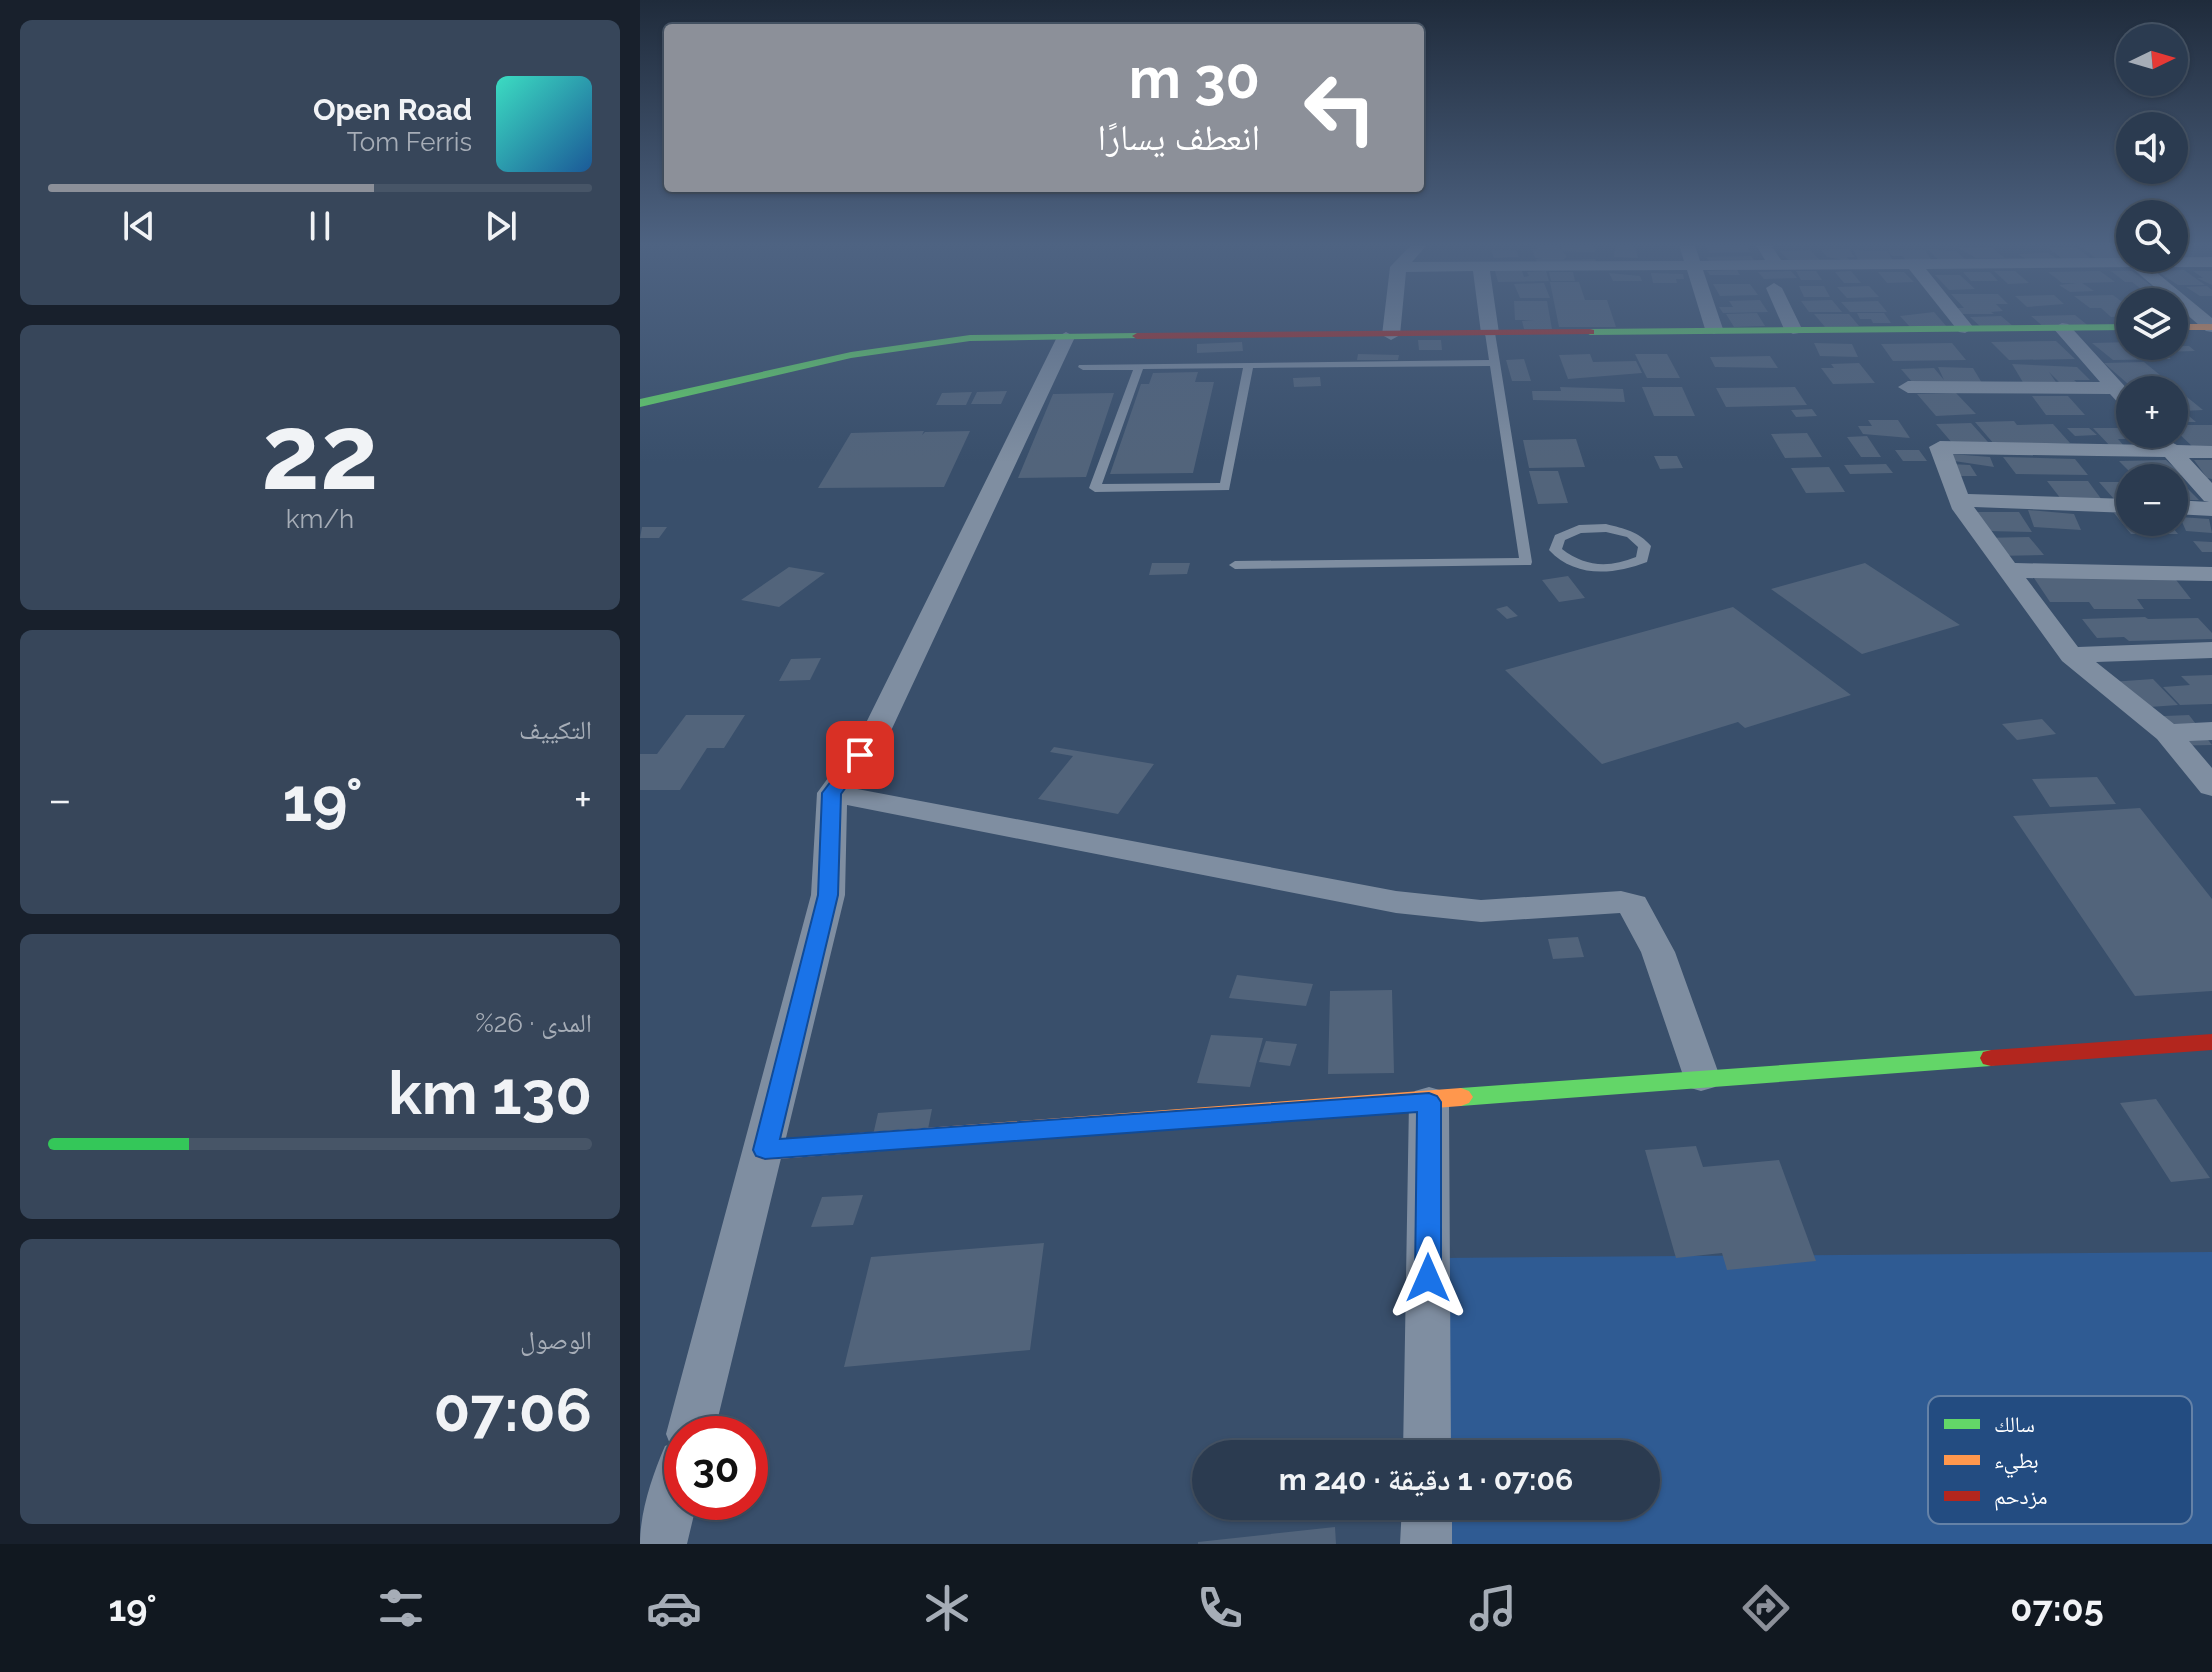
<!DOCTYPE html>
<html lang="ar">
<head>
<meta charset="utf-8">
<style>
	:root { --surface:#2b3b50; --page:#37465a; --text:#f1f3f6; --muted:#a6adb7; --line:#475567; --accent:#8c9099 }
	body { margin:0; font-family:Raleway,"Noto Naskh Arabic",sans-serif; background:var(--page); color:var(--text); direction:rtl; height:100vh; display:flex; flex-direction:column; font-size:30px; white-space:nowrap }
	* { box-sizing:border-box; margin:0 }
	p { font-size:26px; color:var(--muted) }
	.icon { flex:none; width:44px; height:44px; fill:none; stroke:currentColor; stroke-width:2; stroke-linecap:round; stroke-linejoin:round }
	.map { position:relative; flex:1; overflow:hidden; direction:ltr }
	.sheet { display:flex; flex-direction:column; gap:20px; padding:20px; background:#18202c; width:640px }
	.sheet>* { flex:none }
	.top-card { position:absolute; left:24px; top:24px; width:760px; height:168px; border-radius:8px; box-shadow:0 2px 6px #0004,0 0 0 2px var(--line); direction:rtl; background:#8c9099; color:#fff; overflow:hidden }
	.needle { width:52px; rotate:85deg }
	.tools { position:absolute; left:1476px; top:24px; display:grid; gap:16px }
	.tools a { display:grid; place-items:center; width:72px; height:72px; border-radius:50%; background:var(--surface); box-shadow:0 2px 6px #0004,0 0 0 2px var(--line); font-size:40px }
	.speed { position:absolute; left:24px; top:1416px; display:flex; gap:16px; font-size:40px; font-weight:700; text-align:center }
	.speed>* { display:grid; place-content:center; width:104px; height:104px; border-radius:50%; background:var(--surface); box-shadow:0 2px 6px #0004,0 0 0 2px var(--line); line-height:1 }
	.speed .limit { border:12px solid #d22; background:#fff; color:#111 }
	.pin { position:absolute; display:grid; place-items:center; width:68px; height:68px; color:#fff; margin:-34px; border-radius:16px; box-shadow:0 4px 12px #0006 }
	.me { position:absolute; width:88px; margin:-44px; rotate:0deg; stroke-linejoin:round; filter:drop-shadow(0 0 6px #0008) }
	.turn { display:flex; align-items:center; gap:28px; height:168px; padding:0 32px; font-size:36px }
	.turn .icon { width:104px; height:104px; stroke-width:2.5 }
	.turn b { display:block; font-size:56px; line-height:68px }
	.big { font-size:60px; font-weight:700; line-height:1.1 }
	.sheet .card { flex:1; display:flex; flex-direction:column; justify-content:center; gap:12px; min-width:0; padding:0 28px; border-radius:12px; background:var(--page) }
	.sheet .dial { align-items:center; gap:0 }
	.dial b { font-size:104px; line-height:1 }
	.song { display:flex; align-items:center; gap:24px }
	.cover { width:96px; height:96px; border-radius:12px; background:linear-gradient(135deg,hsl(170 70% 55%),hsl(210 70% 35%)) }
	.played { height:8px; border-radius:4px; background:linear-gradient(90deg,var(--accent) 60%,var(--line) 60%) }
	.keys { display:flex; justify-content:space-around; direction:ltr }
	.heat { display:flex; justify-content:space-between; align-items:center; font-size:44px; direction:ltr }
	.charge { height:12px; border-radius:6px; background:linear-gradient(90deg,#34c759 26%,var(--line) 0) }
	.trip { position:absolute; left:552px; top:1440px; width:468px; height:80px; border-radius:40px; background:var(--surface); box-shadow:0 2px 6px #0004,0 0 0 2px var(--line); font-weight:700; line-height:80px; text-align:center; direction:rtl }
	.dock { display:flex; height:128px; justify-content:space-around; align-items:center; background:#111820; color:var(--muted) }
	.dock .icon { width:56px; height:56px }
	.dock .on { color:var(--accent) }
	.dock b { font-size:36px; color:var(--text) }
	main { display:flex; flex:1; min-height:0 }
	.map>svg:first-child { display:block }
	.green { fill:#2f5b93 }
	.building { fill:#52647b }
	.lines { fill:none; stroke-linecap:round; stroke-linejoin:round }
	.lane { fill:#7f8ea1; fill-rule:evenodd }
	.street { fill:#7f8ea1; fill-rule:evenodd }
	.fast { fill:#63d668; fill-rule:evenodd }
	.slow { fill:#ff974d; fill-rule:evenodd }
	.jam { fill:#b3261e; fill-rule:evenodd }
	.route { fill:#1a73e8; stroke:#114b97; stroke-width:2 }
	.key { fill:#234c81; stroke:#6582a7; stroke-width:2 }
	.key-label { font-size:22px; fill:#fff }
</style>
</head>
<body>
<main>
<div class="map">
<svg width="1572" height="1544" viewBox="0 0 1572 1544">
	<rect width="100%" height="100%" fill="#394f6b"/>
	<!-- green -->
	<path class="green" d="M1572 1252V1544H812L810 1506H1006V1454H808L801 1258Z"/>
	<!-- building -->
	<path class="building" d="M896 245H918L927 257 923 260 955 259 959 267H898L896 259 903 258H895L892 249H897Z
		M922 245H954L955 252 922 251Z
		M975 245 995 247 998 258 974 257Z
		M1065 245H1106L1111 252 1070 253Z
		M1439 245H1466L1489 262 1462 263Z
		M1351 247 1365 258H1336L1319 248Z
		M1436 247 1455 262 1427 263 1409 248Z
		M1208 249 1215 257H1207L1210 261 1187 257 1181 250Z
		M1287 249 1316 251 1328 262H1301Z
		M851 250H876L879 257 854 258Z
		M1170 250 1181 261 1150 262 1140 251Z
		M1213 250 1247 251 1254 262 1219 261Z
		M1248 250H1285L1292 261H1266L1263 256H1252Z
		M1408 253 1422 262 1392 263 1378 254Z
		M1111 256 1118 265 1073 266 1066 257Z
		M1097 270 1100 275H1070L1067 271Z
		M1544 270 1565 285H1538L1517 271Z
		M855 271H882L884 277 889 276 887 272 906 271 909 281 858 282Z
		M1151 271 1157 278 1124 279 1118 272Z
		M1156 271H1176L1182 280H1161Z
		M1211 271 1221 283H1204L1195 272Z
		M1354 271H1375L1389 283 1368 284Z
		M1460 271 1475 282 1442 283 1454 291 1430 292 1419 285 1437 283H1422L1408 272Z
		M1471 271H1492L1514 288H1500L1492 282H1485Z
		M1553 271H1572V285L1557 278H1563Z
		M909 272H933L935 281H911Z
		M1238 272H1264L1274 282 1247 283Z
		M1323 272H1350L1358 281H1331Z
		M969 273 1000 276 1002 281H973Z
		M1011 273 1043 274 1044 279H1036L1037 283H1013Z
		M1295 275H1320L1335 289 1309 290Z
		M910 282H939L945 300H967L976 327H919Z
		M904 283 910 298H880L874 284Z
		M1073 284H1110L1118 295 1080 296Z
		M1159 286H1184L1190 297H1164Z
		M1229 286 1239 297 1207 298 1197 287Z
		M1567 286 1572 290V296H1560L1546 287Z
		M1311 294H1358L1368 304H1356L1363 311 1351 312 1354 314H1321L1316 308H1324Z
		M1414 295 1424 304 1387 307 1375 296Z
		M1473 295 1490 308V316L1471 317 1461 308H1450L1434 296Z
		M1120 300 1128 312 1083 313 1079 307H1093L1089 301Z
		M1192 300 1202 312H1169L1161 301Z
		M874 301H907L912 329H884L882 321 894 320H875Z
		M1238 301 1247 312H1210L1201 302Z
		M1294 312 1307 327H1270L1260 316Z
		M1117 313 1125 326 1094 327 1086 314Z
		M1217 313H1244L1251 323H1233L1231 319H1220Z
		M1174 314H1209L1219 326 1185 327Z
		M1435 315 1451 328 1406 329 1391 316Z
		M1361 316 1374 327 1342 328 1330 317Z
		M778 340H801L802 350H779Z
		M1416 341 1435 359 1369 360 1351 342Z
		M602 342 603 351 557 353V344Z
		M1490 342V346H1549L1555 351 1521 352 1531 359 1473 360 1452 343Z
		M1174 343 1212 344 1218 357 1180 356Z
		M1312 343 1326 360 1253 361 1241 344Z
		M718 354 759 355 758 360H717Z
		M950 354 953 362 996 361 1002 373 928 379 919 355Z
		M995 354H1027L1040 378H1007Z
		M1130 356 1138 368 1075 367 1070 357Z
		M884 359 891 381H872L866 360Z
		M1504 362 1563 410 1543 411 1556 422H1534V390H1495L1464 363Z
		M1219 363 1235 383 1193 384 1181 368H1194L1191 364Z
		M1372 364 1437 367 1450 380H1434L1440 385 1423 386 1409 372 1418 385 1384 384Z
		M1298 367 1333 368 1342 383H1273L1261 369 1294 368 1304 380Z
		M558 372 555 382H574L553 473 470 474 501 384H509L513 373Z
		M680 377 681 386 654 387 653 378Z
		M920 387 983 389 985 402 893 400 892 391H921Z
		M1002 387H1042L1055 416H1014Z
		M1155 387 1167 405 1086 407 1076 388Z
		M367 391 361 404H331L337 392Z
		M332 392 326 405H296L302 393Z
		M474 393 446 477 378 478 413 394Z
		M1316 393 1336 414 1296 416 1277 394Z
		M1392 396H1428L1445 415H1406Z
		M1172 409 1177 416 1156 417 1151 410Z
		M1228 420H1258L1270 438 1223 434 1218 426H1232Z
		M1374 421 1377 425 1413 424 1430 443 1354 444 1335 422Z
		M1331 423 1348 442 1313 444 1296 424Z
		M1534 425H1572V448H1554L1534 429Z
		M1427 428H1449L1457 435 1435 436Z
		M1453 428H1490V434H1503L1508 439H1478L1485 447H1471Z
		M284 431 282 435 285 432 330 431 304 487 178 488 211 433Z
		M1167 433 1182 457 1145 458 1131 434Z
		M1227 436 1241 457H1221L1207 437Z
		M936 439 945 467 889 468 883 440Z
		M1255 450H1279L1287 461H1263Z
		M1312 454 1350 457 1354 467 1314 461Z
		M1014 456H1037L1043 468 1020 469Z
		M1363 457 1435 459 1448 475 1376 474Z
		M1526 460 1542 475 1494 476 1479 461Z
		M1554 460H1572V479L1567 478Z
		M1246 464 1253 473 1210 474 1204 465Z
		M1311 464 1330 465 1337 476H1318Z
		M1189 467 1205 492 1166 493 1151 468Z
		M889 471H918L928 503 898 504Z
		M1534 480H1539L1559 500H1534Z
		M1407 481H1448L1462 500 1421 499Z
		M1459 482H1490V498L1474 499Z
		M1388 510 1434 514 1441 530 1394 527Z
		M1335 512H1379L1392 532 1346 531Z
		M1474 513H1490V522H1528L1538 534H1491Z
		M1540 517 1569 519 1572 533 1546 531Z
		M2 527H27L19 538H0Z
		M1389 537 1404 555 1355 556 1341 538Z
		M1553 541 1572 542V552H1562Z
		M512 563H550L547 574 509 575Z
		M1225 563 1320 625 1222 654 1131 589Z
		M149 567 185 573 139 607 101 600Z
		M1390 572 1533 576 1551 599H1497L1504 609H1454L1449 602H1410Z
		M928 576 945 598 919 602 902 580Z
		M867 606 878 616 867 619 856 609Z
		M1093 607 1211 695 1105 728 1098 722 962 764 865 670Z
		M1505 617 1508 619 1558 618 1572 633V639L1489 641 1484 637 1457 638 1442 619Z
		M181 658 170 680 139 681 151 659Z
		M1572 675V704L1540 705 1523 687 1550 685 1541 676Z
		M1513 679 1538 705 1495 708 1471 682Z
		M46 715H105L84 748H67L40 790H0V754H17Z
		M1549 715 1572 745 1524 746 1500 717Z
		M1402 719 1416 734 1377 740 1362 724Z
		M414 747 514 764 478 814 398 799 433 756 410 752Z
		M1457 777 1476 804 1410 807 1392 779Z
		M1500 808 1572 899V991L1495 996 1373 816Z
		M938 937 944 957 913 959 908 939Z
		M597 975 673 984 666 1006 589 998Z
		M752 990 754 1073 688 1074 690 991Z
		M571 1035 623 1038 610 1087 557 1083Z
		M626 1041 657 1044 650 1066 619 1062Z
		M1516 1099 1570 1178 1531 1182 1480 1103Z
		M292 1109 286 1139 231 1144 238 1113Z
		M1056 1146 1063 1167 1139 1160 1176 1261 1087 1270 1082 1253 1036 1258 1005 1150Z
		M223 1195 213 1225 171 1227 182 1197Z
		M404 1243 390 1350 204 1367 231 1257Z
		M695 1527 696 1544H558V1542Z"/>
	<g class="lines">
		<!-- lane -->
		<path class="lane" d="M850 330 855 333 860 363 892 562 891 565 595 569 589 565 595 561 879 558 850 366 613 368 589 490 455 492 449 488 493 370H443L438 367 439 365 849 360 845 333ZM603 368 580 483 462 484 503 369Z
			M966 524C985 529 998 531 1011 546L1007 562C973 575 935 578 909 550L915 535 939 525ZM966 532 987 537 998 547 996 557C969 568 945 567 922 549L925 540 941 533Z"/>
		<!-- street -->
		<path class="street" d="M771 245H787L772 262 1044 261 1039 245H1055L1060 261 1125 260 1116 245H1131L1141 260 1481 258 1488 252 1490 258 1572 257V267H1510L1572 318V332L1566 331 1491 267 1286 269 1334 328 1325 333 1319 332 1269 269 1063 270 1083 329 1074 334 1065 329 1047 270 850 271 859 333 850 338 841 333 833 271 766 272 760 335 751 340 742 335 750 267Z
			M1134 283 1142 288 1162 329 1159 333 1153 334 1144 329 1126 288Z
			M1422 323 1428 324 1490 392V410L1483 408 1470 394 1268 393 1258 387 1268 381 1460 382 1413 328Z
			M426 332 435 337 249 735 212 788 756 891 841 900 981 891 1005 897 1035 952 1080 1077 1075 1087 1061 1091 1047 1087 1001 952 980 913 841 922 756 913 207 805 205 895 74 1434H42V1502H57L47 1544H0C0 1512 12 1476 25 1446L30 1444 26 1434 171 895 177 793 221 733 417 337Z
			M1525 439 1537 445 1572 446V458H1549L1572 483V516L1534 514V500L1569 502 1564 501 1525 457 1313 454 1328 494 1490 499V513L1334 507 1375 563 1572 567V581L1386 578 1438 647 1572 642V658L1456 662 1534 724 1572 722V740L1549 741 1572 768V796L1561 793 1517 739 1422 661 1312 509 1289 447 1300 441 1515 445Z
			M789 1087 803 1091 809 1102 811 1454H763L769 1102 775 1091Z
			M762 1506H812V1544H760Z"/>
		<!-- fast -->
		<path class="fast" d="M1490 324V330L950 335 945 332 950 329Z
			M497 333 502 336 501 338 330 341 211 358 0 407V399L211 352 330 335Z
			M1351 1050 1359 1052 1362 1058 1359 1064 1351 1066 821 1106 813 1103 809 1097 813 1091 821 1088Z"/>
		<!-- slow -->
		<path class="slow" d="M1534 324H1572V330H1534Z
			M821 1088 829 1091 833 1097 829 1103 821 1106 125 1160 116 1157 113 1150 116 1143 125 1140Z"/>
		<!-- jam -->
		<path class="jam" d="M950 329 954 330V334L497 339 492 336 497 333Z
			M1572 1034V1050L1351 1066 1343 1064 1340 1058 1343 1052 1351 1050Z"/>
	</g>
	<!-- sky -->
	<linearGradient id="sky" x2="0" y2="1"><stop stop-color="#1f2b3b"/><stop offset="0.53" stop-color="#4e6382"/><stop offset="1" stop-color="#4e6382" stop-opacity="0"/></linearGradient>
	<rect width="1572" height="462" fill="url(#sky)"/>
	<!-- route -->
	<path class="route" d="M220 749 229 755 201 794 198 895 140 1139 789 1093 797 1096 801 1102V1278L797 1286 788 1289 779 1286 775 1278 777 1112 125 1159 116 1156 113 1150 178 895 182 793 214 751Z"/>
	<!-- legend -->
	<rect x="1288" y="1396" width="264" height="128" rx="12" class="key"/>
	<rect x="1304" y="1419" width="36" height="10" fill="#63d668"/>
	<rect x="1304" y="1455" width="36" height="10" fill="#ff974d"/>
	<rect x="1304" y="1491" width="36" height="10" fill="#b3261e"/>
	<g class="key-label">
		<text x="1354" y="1432">سالك</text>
		<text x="1354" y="1468">بطيء</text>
		<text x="1354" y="1504">مزدحم</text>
	</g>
</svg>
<div class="tools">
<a><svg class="needle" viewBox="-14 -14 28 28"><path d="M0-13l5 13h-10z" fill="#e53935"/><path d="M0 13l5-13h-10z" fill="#a6adb7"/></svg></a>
<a><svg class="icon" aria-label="sound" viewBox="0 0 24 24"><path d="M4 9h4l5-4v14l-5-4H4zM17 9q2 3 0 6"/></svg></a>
<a><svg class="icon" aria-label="search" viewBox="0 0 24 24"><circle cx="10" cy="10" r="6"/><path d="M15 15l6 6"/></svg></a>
<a><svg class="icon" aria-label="layers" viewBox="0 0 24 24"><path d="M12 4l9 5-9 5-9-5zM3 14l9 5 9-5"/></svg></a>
<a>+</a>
<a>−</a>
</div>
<div class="speed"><div class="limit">30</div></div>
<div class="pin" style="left:220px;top:755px;background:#d93025"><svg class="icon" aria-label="arrive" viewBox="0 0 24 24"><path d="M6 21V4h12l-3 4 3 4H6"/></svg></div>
<svg class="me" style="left:788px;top:1278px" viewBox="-20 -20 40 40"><path d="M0-17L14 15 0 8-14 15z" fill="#1a73e8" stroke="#fff" stroke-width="4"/></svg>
<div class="trip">07:06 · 1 دقيقة · 240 m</div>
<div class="top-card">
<div class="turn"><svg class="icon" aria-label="left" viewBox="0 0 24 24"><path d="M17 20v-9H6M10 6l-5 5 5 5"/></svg><div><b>30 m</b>انعطف يسارًا</div></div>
</div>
</div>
<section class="sheet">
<div class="card">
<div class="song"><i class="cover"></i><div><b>Open Road</b><p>Tom Ferris</p></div></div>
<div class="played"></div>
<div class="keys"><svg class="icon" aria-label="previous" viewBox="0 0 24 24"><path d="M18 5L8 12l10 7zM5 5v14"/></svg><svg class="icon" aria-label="pause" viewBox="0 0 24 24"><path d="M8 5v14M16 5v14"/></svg><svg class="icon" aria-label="next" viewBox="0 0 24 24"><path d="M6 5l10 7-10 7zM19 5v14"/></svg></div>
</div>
<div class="card dial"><b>22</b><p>km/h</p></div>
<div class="card"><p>التكييف</p>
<div class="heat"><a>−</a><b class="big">19°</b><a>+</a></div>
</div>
<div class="card"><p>المدى · 26%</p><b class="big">130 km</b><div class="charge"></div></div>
<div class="card"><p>الوصول</p><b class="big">07:06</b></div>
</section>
</main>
<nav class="dock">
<b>07:05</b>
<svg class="icon on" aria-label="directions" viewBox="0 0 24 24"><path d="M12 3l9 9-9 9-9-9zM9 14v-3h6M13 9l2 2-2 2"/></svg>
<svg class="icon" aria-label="music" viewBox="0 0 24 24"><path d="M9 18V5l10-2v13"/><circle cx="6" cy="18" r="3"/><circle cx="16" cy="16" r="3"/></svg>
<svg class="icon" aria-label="phone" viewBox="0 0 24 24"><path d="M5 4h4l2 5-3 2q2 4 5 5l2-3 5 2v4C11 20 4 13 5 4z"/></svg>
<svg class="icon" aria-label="climate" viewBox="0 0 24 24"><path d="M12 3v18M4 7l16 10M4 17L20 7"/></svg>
<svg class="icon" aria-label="car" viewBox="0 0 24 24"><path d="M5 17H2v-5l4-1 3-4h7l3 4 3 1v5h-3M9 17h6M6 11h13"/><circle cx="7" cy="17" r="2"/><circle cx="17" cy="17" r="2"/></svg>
<svg class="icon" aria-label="filters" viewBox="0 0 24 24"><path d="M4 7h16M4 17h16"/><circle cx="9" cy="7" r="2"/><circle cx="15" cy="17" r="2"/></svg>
<b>19°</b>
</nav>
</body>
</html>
